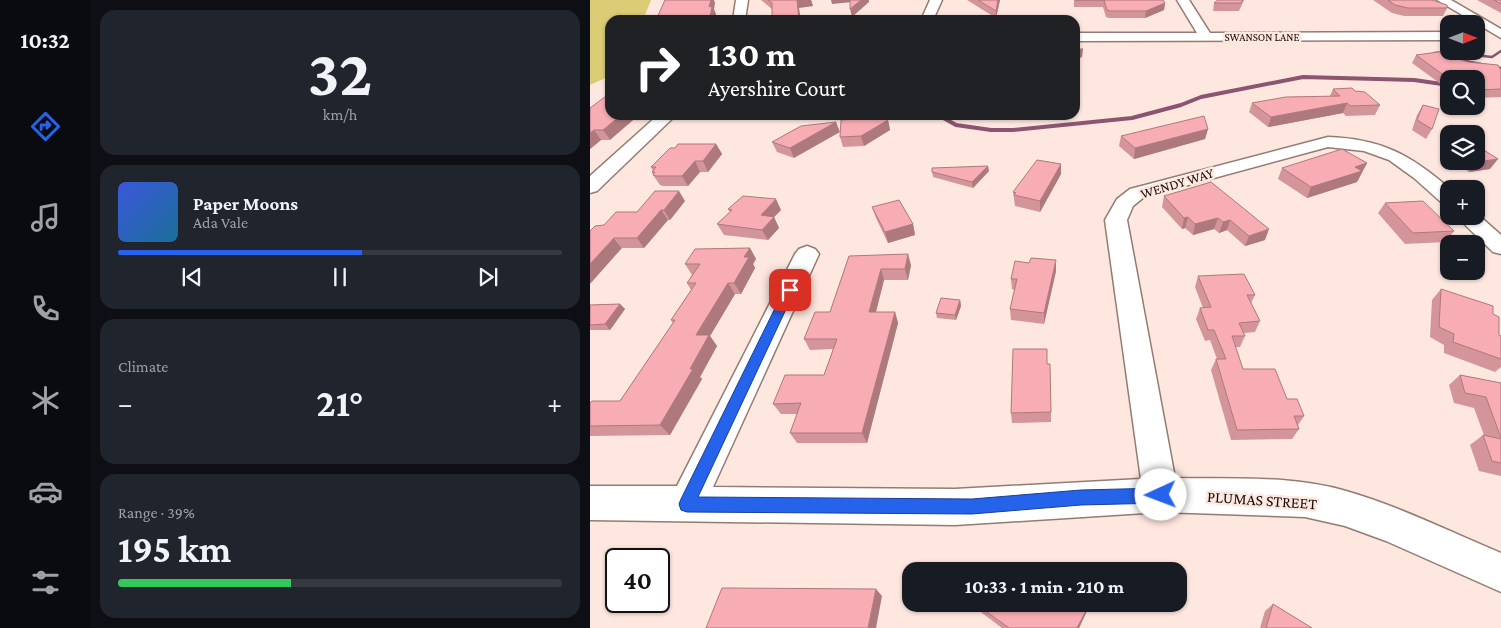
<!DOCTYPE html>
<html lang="en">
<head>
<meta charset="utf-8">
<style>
	:root { --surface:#171b24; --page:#20242c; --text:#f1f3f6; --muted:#9ea1a6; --line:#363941; --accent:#2563eb }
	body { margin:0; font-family:"Crimson Pro",serif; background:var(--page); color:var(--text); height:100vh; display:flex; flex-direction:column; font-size:19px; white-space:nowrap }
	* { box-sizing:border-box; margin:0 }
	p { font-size:16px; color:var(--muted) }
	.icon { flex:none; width:28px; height:28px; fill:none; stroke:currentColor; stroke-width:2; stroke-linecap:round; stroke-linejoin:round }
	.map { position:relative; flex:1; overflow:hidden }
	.sheet { display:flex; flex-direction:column; gap:10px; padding:10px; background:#0d0f14; width:500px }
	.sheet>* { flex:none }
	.top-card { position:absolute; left:15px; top:15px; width:475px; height:105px; border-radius:15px; box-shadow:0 1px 4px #0004; background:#202124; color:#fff; overflow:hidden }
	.needle { width:32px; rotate:90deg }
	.buttons { position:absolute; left:850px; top:15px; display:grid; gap:10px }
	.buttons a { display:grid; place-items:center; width:45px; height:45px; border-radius:10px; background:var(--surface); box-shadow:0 1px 4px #0004; font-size:25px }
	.speed { position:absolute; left:15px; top:548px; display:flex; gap:10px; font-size:25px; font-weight:700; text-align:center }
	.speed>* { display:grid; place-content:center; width:65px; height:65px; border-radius:50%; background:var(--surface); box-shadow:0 1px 4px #0004; line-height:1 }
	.speed .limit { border:2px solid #111; border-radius:8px; background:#fff; color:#111 }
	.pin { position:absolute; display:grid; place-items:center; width:42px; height:42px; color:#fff; margin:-21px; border-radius:10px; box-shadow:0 2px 8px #0006 }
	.me { position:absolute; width:55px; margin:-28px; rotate:268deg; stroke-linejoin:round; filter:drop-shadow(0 0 4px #0008) }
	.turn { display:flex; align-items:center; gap:18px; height:105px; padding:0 20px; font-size:22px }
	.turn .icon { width:65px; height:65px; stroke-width:2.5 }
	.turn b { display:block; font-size:35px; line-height:42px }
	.big { font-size:38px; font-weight:700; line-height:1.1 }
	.sheet .widget { flex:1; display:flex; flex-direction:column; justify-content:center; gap:8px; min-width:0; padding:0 18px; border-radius:15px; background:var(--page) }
	.sheet .dial { align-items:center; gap:0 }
	.dial b { font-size:65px; line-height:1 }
	.song { display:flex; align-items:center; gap:15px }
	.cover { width:60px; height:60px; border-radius:8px; background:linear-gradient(135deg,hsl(230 70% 55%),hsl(200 70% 35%)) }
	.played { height:5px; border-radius:2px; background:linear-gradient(90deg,var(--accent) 55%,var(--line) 55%) }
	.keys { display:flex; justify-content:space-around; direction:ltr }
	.heat { display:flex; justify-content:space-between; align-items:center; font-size:28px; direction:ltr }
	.charge { height:8px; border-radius:4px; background:linear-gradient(90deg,#34c759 39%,var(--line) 0) }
	.trip { position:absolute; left:312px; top:562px; width:285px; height:50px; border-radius:15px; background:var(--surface); box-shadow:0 1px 4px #0004; font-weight:700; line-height:50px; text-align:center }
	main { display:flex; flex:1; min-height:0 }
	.tab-bar { display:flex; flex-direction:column; width:90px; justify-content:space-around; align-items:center; background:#090b0e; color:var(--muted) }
	.tab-bar .icon { width:35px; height:35px }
	.tab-bar .on { color:var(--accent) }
	.tab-bar b { font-size:22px; color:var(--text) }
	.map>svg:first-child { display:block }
	.green { fill:#dccc76 }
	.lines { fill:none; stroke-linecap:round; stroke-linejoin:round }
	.stream-far1 { stroke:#8b5471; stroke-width:2.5 }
	.stream { stroke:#8b5471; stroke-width:4 }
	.minor-casing { stroke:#947b72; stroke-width:3 }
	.minor { fill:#fff; fill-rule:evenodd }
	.wall { fill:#d4959a }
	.shaded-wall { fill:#ad797d }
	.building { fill:#f7adb3; stroke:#ad797d }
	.route { fill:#2563eb; stroke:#184099 }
	.labels { text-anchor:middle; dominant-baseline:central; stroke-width:5; stroke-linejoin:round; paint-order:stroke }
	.far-street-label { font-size:11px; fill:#160d09; stroke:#fee7df }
	.street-label { font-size:14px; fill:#160d09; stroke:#fee7df }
	.near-street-label { font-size:16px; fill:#160d09; stroke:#fee7df }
</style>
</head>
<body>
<main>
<nav class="tab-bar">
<b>10:32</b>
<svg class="icon on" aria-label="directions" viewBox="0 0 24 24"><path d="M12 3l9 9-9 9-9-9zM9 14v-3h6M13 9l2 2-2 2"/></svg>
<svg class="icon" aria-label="music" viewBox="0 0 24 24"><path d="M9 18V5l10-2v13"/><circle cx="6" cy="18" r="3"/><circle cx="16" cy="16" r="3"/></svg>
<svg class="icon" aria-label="phone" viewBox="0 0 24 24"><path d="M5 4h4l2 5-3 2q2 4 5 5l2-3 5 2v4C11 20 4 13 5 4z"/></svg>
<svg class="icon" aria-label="climate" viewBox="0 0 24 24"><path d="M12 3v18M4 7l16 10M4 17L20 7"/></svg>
<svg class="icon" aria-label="car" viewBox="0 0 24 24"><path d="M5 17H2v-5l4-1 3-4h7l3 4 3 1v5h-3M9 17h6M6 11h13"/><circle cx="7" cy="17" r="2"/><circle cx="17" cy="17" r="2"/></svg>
<svg class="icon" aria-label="filters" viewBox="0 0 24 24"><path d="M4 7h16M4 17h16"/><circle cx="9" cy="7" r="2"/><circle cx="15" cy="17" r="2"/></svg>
</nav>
<section class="sheet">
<div class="widget dial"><b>32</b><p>km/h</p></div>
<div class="widget">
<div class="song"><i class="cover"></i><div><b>Paper Moons</b><p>Ada Vale</p></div></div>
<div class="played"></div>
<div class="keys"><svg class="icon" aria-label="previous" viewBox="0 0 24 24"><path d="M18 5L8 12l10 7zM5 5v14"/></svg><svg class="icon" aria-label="pause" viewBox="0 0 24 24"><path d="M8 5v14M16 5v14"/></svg><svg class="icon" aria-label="next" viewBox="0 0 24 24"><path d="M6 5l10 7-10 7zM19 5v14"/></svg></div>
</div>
<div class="widget"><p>Climate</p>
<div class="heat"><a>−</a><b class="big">21°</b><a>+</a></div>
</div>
<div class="widget"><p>Range · 39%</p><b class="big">195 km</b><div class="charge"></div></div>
</section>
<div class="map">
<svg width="911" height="628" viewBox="0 0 911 628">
	<rect width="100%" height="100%" fill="#fee7df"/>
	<!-- green -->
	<path class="green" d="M0 0H61L53 20H20V76L0 85Z"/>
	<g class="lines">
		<!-- stream-far1 -->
		<path class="stream-far1" d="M850 56 844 53 858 52 902 57 911 51
			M866 59 911 68"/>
		<!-- stream -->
		<path class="stream" d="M348 115 366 125 401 130H423L542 118 591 105 611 97 713 77 824 80 859 85"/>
		<defs>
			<path id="minor" d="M146 0H158L155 20H143Z
				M340 0H352L343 20H331Z
				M587 0H599L620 33 859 32V40L485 41V33H607Z
				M847 0H861L911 29V38Z
				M68 115H86L7 191 0 193V176Z
				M738 137C791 139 820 154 860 189L859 205 852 203 824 178 799 160 774 151 738 147 554 197 543 206 537 220 585 478C641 479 702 475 756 491 809 506 860 532 911 553V592L796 541 755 526 715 517 571 512 365 525 0 520V486H87L205 254 209 249 217 246 225 249 229 254 123 487 365 489 551 479 515 220 527 199 540 189Z
				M886 213 911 235V254L903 252 866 216H886Z"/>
		</defs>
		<!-- minor casing -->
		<use href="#minor" class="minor-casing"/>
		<!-- minor -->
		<use href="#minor" class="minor"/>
	</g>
	<!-- wall -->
	<path class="wall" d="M171 0H221L223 6 182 9Z
		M377 0H410L406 18Z
		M484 0H573L575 3 574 10 555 18H519L516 17 513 7H484Z
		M654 0 649 11H623L624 3Z
		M783 0H842L857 8 853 16H814L802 13Z
		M887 0H911V13Z
		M826 55 865 58 878 62 911 70V97L886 98V79H859V90L822 63Z
		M743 89 765 91 790 105 785 115 756 116 753 113 678 127 659 112 662 103 740 96Z
		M833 105 842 129 836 139 822 130 827 115Z
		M0 108 20 140H11L0 149Z
		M298 120 300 130 274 146 253 147 250 137Z
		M211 126 204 158 187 152 182 142Z
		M618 129 615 139 544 159 529 146 531 136Z
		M858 143H859V158L851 153Z
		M126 144 132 154 118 172H110L98 186H73L70 185 63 175 62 172 63 171 61 167Z
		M863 161H886L900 169 879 172Z
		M777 163 767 182 717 198 688 179 692 168Z
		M399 171 383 188 343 177 342 172Z
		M471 174 450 212 425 206 423 192Z
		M621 182 675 240 655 246 637 230 629 233 624 229 603 235 595 228 592 229 572 207 574 196Z
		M95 201 80 220H78L54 248H32L14 225 47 212Z
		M795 203 864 231 856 242 815 244 788 213Z
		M282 207 323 224 325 235 298 243 286 218Z
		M138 209 191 210 184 217 189 228 178 240 134 235 127 224 140 212Z
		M160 248 166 259 163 264 165 268 151 294H145L120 336 127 346 110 377 112 379 80 435 0 436V403L30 401 83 323 81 320 101 290 97 283 102 275 95 264Z
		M259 256 321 265 318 280H294L286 312H305L308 323 277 443H207L200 433 207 414H191L183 404 234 375 243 349 220 350 214 339 240 312Z
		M466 271 454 324 421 320 420 309 425 290 422 289 421 279Z
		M608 276 665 295 661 303 670 321 665 332 654 333 655 336 650 347H645L653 369 697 399 714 416 708 425 709 429 702 439 641 440 621 370 626 359H627L620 340 615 341 606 319 610 308H613L605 287Z
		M851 289 903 314 909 335 911 336V367L905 372 854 353V345L840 337 842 300Z
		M370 300 371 306 366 320 347 318 346 313Z
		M30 304 35 309 20 330H0V305Z
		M457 364 461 412V422L422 423 421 413Z
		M870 375 911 383V476L889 471 880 445 893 435H894L884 408 864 403 859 385Z
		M382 604H493L498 607 496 613 489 628H412L384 607Z
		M683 604 722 628H670L675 611Z"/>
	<!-- shaded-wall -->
	<path class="shaded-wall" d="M121 0H124L125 3 124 9 126 14 125 20H122L120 17 119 7Z
		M207 0H221L223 6 209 8 211 20H208Z
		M241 0H262V2L242 4Z
		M271 0H279V2L262 17 260 9Z
		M408 0H410L406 18V11Z
		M575 3 574 10 555 18 556 11Z
		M493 49 492 57 485 60V52Z
		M757 103 753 113 678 127 681 117Z
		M31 115H49L20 140 13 130Z
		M298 120 300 130 274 146 271 136Z
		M246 122 250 132 204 158 200 148Z
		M618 129 615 139 544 159 545 148Z
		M4 130 11 140 0 149V133Z
		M126 144 132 154 118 172 113 161Z
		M908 159 900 169 879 172 887 162Z
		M105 161 110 172 98 186 92 176Z
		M777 163 767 182 717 198 721 187 765 167Z
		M471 164V174L450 212V201Z
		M398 166 399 171 383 188 382 182Z
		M89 191 95 201 80 220 74 210Z
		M186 199 191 210 184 217 189 228 178 240 172 230 171 215Z
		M71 210 78 220 54 248 47 238Z
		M598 217 595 228 592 229 594 218Z
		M628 218 624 229 603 235 605 224Z
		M640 220 637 230 629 233 633 222Z
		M323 224 325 235 298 243 295 232Z
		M679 229 675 240 655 246 659 236Z
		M24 238 32 248 0 284V264Z
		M160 248 166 259 163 264 165 268 151 294 144 283 154 257Z
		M318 254 321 265 318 280 315 269Z
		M466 260V271L454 324V313Z
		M291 269 294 280 283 323 279 312Z
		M138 283 145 294 120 336 127 346 110 377 112 379 80 435 70 425 100 369 106 335Z
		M370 300 371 306 366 320 365 315Z
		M30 304 35 309 20 330 15 324Z
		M305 312 308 323 277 443 272 433Z
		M286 589 292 596 286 628H278Z
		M498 607 496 613 489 628H487Z"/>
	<!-- building -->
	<path class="building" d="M75 0H121L119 7 122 6 120 17H123L122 20H66Z
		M178 0H207L209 19 208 20H182V3Z
		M260 0H271L260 9Z
		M388 0H408L406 11Z
		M485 0H573L575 3 556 11H520L517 10 514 0Z
		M628 0H653L651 3H624Z
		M798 0H842L857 5V8H818L805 5Z
		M904 0H911V4Z
		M485 49H493L485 52Z
		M856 51 865 58 878 62 908 65 911 70V89L886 90V79H859L826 55Z
		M762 88 765 91 775 92 790 105 761 106 757 103 681 117 662 103 696 97 750 96 743 89Z
		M20 93V115H31L13 130H4L0 133V108Z
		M833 105 849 109 842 129 827 120Z
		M269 115H283L298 120 271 136 250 137 251 120 262 119Z
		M614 116 618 129 545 148 531 136Z
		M246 122 200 148 182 142 211 126Z
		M88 144H126L113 161H105L92 176H66L63 175 65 172H62L66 167H61L80 148H85Z
		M886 145 908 159 887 162 885 161H886Z
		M752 149 777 163 765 167 772 171 721 187 692 168Z
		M447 160 471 164 450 201 424 195 426 193 423 192Z
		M398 166 382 182 342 172V168Z
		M621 182 679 229 659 236 640 220 633 222 628 218 605 224 598 217 594 218 574 196Z
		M65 191H89L74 210H71L47 238H24L0 264V231L5 226 14 225 26 212H47Z
		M153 196 186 199 171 215 184 217 172 230 127 224 142 210 138 209Z
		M309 200 323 224 295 232 282 207Z
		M833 201 864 231 823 233 795 203Z
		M160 248 154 257H159L144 283H138L106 335H119L100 369H103L70 425 0 426V403L2 401H30L85 320H81L106 283H97L110 264H95L105 249Z
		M318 254 315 269H291L279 312H305L272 433H200L211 403 183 404 195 375H234L247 339H214L225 312H240L259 256Z
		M441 258 466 260 454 313 420 309 427 279H421L425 261 439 263Z
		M654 274 665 295H657L670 321 649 323 655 336H642L653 369H685L697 399H707L714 416H704L709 429 647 430 626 359H636L624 330H618L610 308 621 307 608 276Z
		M851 289 903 306V314L909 317V335L911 336V359L863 342 864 334 849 327Z
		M351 298 370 300 365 315 346 313Z
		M30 304 15 324 0 325V305Z
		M423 349H457V364H460L461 412 421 413Z
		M870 375 911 383V438L896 397 875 393Z
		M893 435 911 439V463L902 461Z
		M132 588 286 589 278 628H116Z
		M386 604H493L498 607 487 628H419Z
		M683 604 722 628H676Z"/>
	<!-- route -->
	<path class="route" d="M200 286 205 290 108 497 382 499 491 490 571 488 577 490 579 495 577 501 571 503 491 505 382 514 97 512 91 510 89 504 91 499 194 290Z"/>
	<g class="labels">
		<!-- far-street labels -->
		<g class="far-street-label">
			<text x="672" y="37">SWANSON LANE</text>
		</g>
		<!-- street labels -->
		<g class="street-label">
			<text transform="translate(587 183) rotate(-17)">WENDY WAY</text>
		</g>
		<!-- near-street labels -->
		<g class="near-street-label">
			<text transform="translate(672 500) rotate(4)">PLUMAS STREET</text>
		</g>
	</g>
</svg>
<div class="buttons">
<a><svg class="needle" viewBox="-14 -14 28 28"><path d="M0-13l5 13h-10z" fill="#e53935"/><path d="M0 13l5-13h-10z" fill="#9ea1a6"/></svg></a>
<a><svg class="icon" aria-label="search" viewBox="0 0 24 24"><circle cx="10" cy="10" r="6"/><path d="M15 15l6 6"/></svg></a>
<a><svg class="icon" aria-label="layers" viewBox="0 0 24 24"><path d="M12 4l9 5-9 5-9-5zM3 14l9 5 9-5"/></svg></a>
<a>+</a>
<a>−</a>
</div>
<div class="speed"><div class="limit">40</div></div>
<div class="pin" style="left:200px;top:290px;background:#d93025"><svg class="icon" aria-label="arrive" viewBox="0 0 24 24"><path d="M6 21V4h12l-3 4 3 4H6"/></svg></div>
<svg class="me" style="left:571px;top:495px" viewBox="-20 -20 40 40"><circle r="19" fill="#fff"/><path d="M0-13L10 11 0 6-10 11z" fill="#2563eb"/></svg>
<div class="trip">10:33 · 1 min · 210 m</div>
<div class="top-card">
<div class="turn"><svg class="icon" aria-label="right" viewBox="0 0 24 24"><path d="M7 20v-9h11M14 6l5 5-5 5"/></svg><div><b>130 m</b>Ayershire Court</div></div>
</div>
</div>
</main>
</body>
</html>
